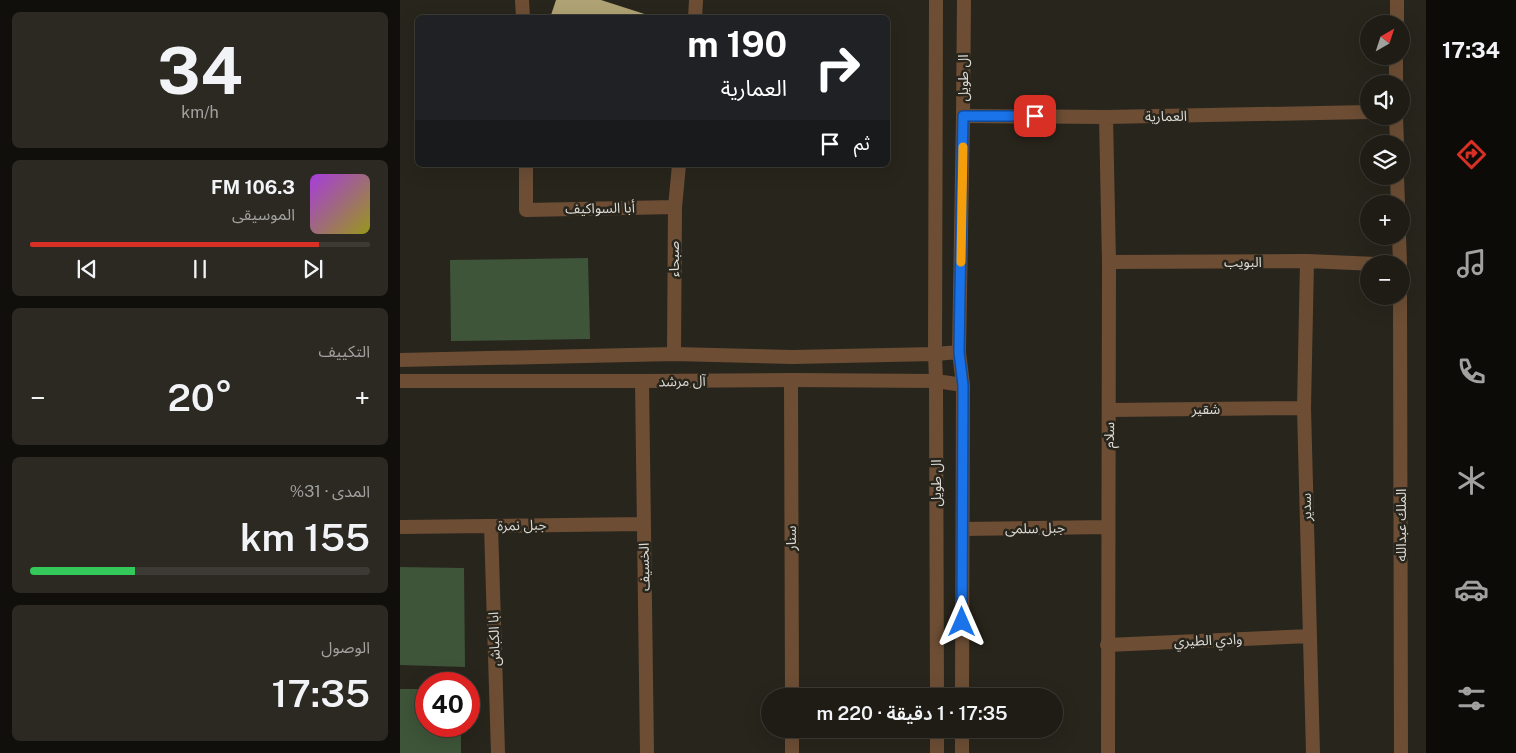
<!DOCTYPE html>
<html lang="ar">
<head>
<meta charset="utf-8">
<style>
	:root { --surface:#1e1c15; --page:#2b2922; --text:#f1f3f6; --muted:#a1a1a0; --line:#3c3a34; --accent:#d93025 }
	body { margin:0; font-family:"Public Sans","Noto Sans Arabic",sans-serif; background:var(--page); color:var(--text); direction:rtl; height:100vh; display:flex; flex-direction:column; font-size:19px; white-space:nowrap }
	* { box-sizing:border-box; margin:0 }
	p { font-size:16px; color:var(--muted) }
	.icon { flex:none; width:28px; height:28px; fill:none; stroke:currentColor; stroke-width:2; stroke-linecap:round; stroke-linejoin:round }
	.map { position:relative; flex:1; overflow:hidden; direction:ltr }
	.side { display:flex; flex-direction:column; gap:12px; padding:12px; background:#100f0c; width:400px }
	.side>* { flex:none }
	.top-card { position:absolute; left:15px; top:15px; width:475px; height:152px; border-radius:8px; box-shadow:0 5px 20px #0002,0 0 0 1px var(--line); direction:rtl; background:#202124; color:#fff; overflow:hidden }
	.needle { width:32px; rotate:39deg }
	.fabs { position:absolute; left:960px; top:15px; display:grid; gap:10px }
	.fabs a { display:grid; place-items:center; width:50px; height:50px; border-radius:50%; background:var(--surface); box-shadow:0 5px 20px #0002,0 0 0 1px var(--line); font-size:25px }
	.speed { position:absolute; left:15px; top:672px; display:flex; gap:10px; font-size:25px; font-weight:700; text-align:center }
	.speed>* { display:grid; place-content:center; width:65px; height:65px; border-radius:50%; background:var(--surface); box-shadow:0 5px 20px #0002,0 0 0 1px var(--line); line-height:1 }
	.speed .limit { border:8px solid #d22; background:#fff; color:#111 }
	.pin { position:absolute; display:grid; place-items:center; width:42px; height:42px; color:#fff; margin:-21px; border-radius:10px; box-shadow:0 2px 8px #0006 }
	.me { position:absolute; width:55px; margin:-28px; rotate:0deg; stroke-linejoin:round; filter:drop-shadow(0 0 4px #0008) }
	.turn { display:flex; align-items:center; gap:18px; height:105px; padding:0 20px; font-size:22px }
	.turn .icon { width:65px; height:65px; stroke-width:2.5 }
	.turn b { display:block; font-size:35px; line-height:42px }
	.then { display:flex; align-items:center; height:48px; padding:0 20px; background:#0003; gap:10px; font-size:19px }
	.big { font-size:38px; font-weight:600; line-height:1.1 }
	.side .widget { flex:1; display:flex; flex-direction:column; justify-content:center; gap:8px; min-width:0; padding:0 18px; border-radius:8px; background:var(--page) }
	.side .dial { align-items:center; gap:0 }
	.dial b { font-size:65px; line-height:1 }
	.song { display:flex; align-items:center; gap:15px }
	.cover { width:60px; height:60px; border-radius:8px; background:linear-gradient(135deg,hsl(280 70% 55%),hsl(60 70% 35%)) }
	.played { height:5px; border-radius:2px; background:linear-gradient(90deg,var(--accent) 85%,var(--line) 85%) }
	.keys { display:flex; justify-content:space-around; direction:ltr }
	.heat { display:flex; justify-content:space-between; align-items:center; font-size:28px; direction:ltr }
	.charge { height:8px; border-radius:4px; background:linear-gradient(90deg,#34c759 31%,var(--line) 0) }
	.trip { position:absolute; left:361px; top:688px; width:302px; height:50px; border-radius:25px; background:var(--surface); box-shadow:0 5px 20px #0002,0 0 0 1px var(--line); font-weight:600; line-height:50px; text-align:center; direction:rtl }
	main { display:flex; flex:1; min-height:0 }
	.tab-bar { display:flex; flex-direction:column; width:90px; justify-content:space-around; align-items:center; background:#0c0b08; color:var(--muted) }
	.tab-bar .icon { width:35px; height:35px }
	.tab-bar .active { color:var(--accent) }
	.tab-bar b { font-size:22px; color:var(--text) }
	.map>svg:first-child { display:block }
	.green { fill:#3e5539 }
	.building { fill:#afa274 }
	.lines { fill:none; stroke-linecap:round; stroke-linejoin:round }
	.minor { stroke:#6d4e35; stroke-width:14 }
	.tertiary { stroke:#6d4e35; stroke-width:14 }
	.route-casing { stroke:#114b97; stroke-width:12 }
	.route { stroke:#1a73e8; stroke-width:9 }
	.slow { stroke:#f59e0b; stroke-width:9 }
	.labels { text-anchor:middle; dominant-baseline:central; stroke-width:5; stroke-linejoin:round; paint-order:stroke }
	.street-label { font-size:14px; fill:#dbd9d3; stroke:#28251c }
</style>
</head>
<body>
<main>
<nav class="tab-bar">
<b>17:34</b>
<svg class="icon active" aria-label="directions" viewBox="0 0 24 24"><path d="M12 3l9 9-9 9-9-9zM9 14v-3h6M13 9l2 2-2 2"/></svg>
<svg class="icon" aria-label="music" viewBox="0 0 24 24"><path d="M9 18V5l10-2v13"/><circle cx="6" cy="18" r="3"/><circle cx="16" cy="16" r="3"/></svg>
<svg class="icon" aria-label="phone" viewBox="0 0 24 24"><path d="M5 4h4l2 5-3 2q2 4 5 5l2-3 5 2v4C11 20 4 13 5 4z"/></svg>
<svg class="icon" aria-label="climate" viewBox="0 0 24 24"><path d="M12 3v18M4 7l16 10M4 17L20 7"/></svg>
<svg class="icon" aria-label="car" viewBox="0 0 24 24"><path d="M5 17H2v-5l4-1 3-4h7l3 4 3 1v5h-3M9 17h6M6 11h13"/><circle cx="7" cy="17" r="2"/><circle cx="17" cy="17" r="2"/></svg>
<svg class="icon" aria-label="filters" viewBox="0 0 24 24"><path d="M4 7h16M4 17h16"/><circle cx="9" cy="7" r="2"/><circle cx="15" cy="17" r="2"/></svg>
</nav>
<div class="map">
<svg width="1026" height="753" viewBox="0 0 1026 753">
	<rect width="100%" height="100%" fill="#28251c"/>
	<!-- green -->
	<path class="green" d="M188 258 190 339 51 341 50 260Z
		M0 567 64 568 65 667 0 665Z
		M0 689H26V726H61V753H0Z"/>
	<!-- building -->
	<path class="building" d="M156 0H201L257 18H150Z"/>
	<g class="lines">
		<!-- minor -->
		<path class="minor" d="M122 0 123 18
			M295 18 296 0
			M563 116 706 117 969 112
			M706 117 709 262 708 753
			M126 165V210L275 207
			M907 261 904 408 913 753
			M709 262 907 261 976 264
			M274 354 275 207 279 165
			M391 380 392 696
			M242 381 247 753
			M709 410 904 408
			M91 526 98 753
			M0 527 243 524
			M563 529 708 527
			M707 645 910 636
			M392 729V753"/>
		<!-- tertiary -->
		<path class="tertiary" d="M536 0 535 354 536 381 537 696
			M997 24V0
			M996 84V56
			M996 116 997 144
			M997 176 998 204
			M999 236 1000 264
			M1000 296 1001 753
			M0 360 274 354 393 357 535 354 559 352
			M0 381H242L391 380 536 381 563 385
			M562 696 563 385 559 352 563 116 564 0
			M537 729V753
			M562 753V729"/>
	</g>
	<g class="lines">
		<defs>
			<path id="route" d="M562 622 563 385 559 352 563 116H635"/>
		</defs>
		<!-- route casing -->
		<use href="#route" class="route-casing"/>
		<!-- route -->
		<use href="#route" class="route"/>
		<!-- slow -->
		<path class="slow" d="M561 262 563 147"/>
	</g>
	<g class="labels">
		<!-- street labels -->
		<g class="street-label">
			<text transform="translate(563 78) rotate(-90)">ال طويل</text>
			<text transform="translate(766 116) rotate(-1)">العمارية</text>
			<text transform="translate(200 208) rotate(-1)">أبا السواكيف</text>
			<text transform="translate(274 259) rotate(-90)">صبحاء</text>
			<text x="843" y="262">البويب</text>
			<text transform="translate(282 381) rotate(-1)">آل مرشد</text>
			<text x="806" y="409">شقير</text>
			<text transform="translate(709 435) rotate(-89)">سلام</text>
			<text transform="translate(536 483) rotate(-90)">ال طويل</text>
			<text transform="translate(906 507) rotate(-91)">سدير</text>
			<text transform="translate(122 525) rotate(-1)">جبل نمرة</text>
			<text transform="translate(1001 525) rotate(-90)">الملك عبدالله</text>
			<text transform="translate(635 528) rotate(-1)">جبل سلمى</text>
			<text transform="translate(391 538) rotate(-90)">سنار</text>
			<text transform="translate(244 567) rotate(-91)">الخسيف</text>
			<text transform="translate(94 639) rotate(-92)">ابا الكباش</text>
			<text transform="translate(808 640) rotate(-2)">وادي الطيري</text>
		</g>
	</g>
</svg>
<div class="fabs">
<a><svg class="needle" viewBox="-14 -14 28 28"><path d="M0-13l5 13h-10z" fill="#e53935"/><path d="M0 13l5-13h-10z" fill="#a1a1a0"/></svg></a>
<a><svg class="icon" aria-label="sound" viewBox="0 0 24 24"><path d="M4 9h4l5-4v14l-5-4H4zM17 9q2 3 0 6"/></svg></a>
<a><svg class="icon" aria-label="layers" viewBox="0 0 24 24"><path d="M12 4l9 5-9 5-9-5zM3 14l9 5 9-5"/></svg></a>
<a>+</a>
<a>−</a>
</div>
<div class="speed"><div class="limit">40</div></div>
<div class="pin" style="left:635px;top:116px;background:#d93025"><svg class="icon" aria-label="arrive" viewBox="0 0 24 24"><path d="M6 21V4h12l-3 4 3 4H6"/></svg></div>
<svg class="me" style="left:562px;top:622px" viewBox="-20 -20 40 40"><path d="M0-17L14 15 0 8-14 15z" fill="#1a73e8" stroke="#fff" stroke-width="4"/></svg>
<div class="trip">17:35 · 1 دقيقة · 220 m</div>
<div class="top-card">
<div class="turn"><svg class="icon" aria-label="right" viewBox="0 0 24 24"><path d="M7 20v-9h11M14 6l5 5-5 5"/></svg><div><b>190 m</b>العمارية</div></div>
<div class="then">ثم<svg class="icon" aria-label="arrive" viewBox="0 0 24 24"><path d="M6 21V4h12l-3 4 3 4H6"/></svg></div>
</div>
</div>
<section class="side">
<div class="widget dial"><b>34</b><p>km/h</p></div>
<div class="widget">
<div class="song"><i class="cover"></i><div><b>106.3 FM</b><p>الموسيقى</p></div></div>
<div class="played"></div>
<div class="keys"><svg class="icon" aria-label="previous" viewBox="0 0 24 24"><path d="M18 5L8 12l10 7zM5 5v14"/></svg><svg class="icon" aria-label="pause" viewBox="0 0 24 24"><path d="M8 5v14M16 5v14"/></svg><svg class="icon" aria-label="next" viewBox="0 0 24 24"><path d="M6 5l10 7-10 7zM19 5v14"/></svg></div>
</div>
<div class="widget"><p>التكييف</p>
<div class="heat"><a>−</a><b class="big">20°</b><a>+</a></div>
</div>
<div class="widget"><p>المدى · 31%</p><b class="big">155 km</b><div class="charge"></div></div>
<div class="widget"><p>الوصول</p><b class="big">17:35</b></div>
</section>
</main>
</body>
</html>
